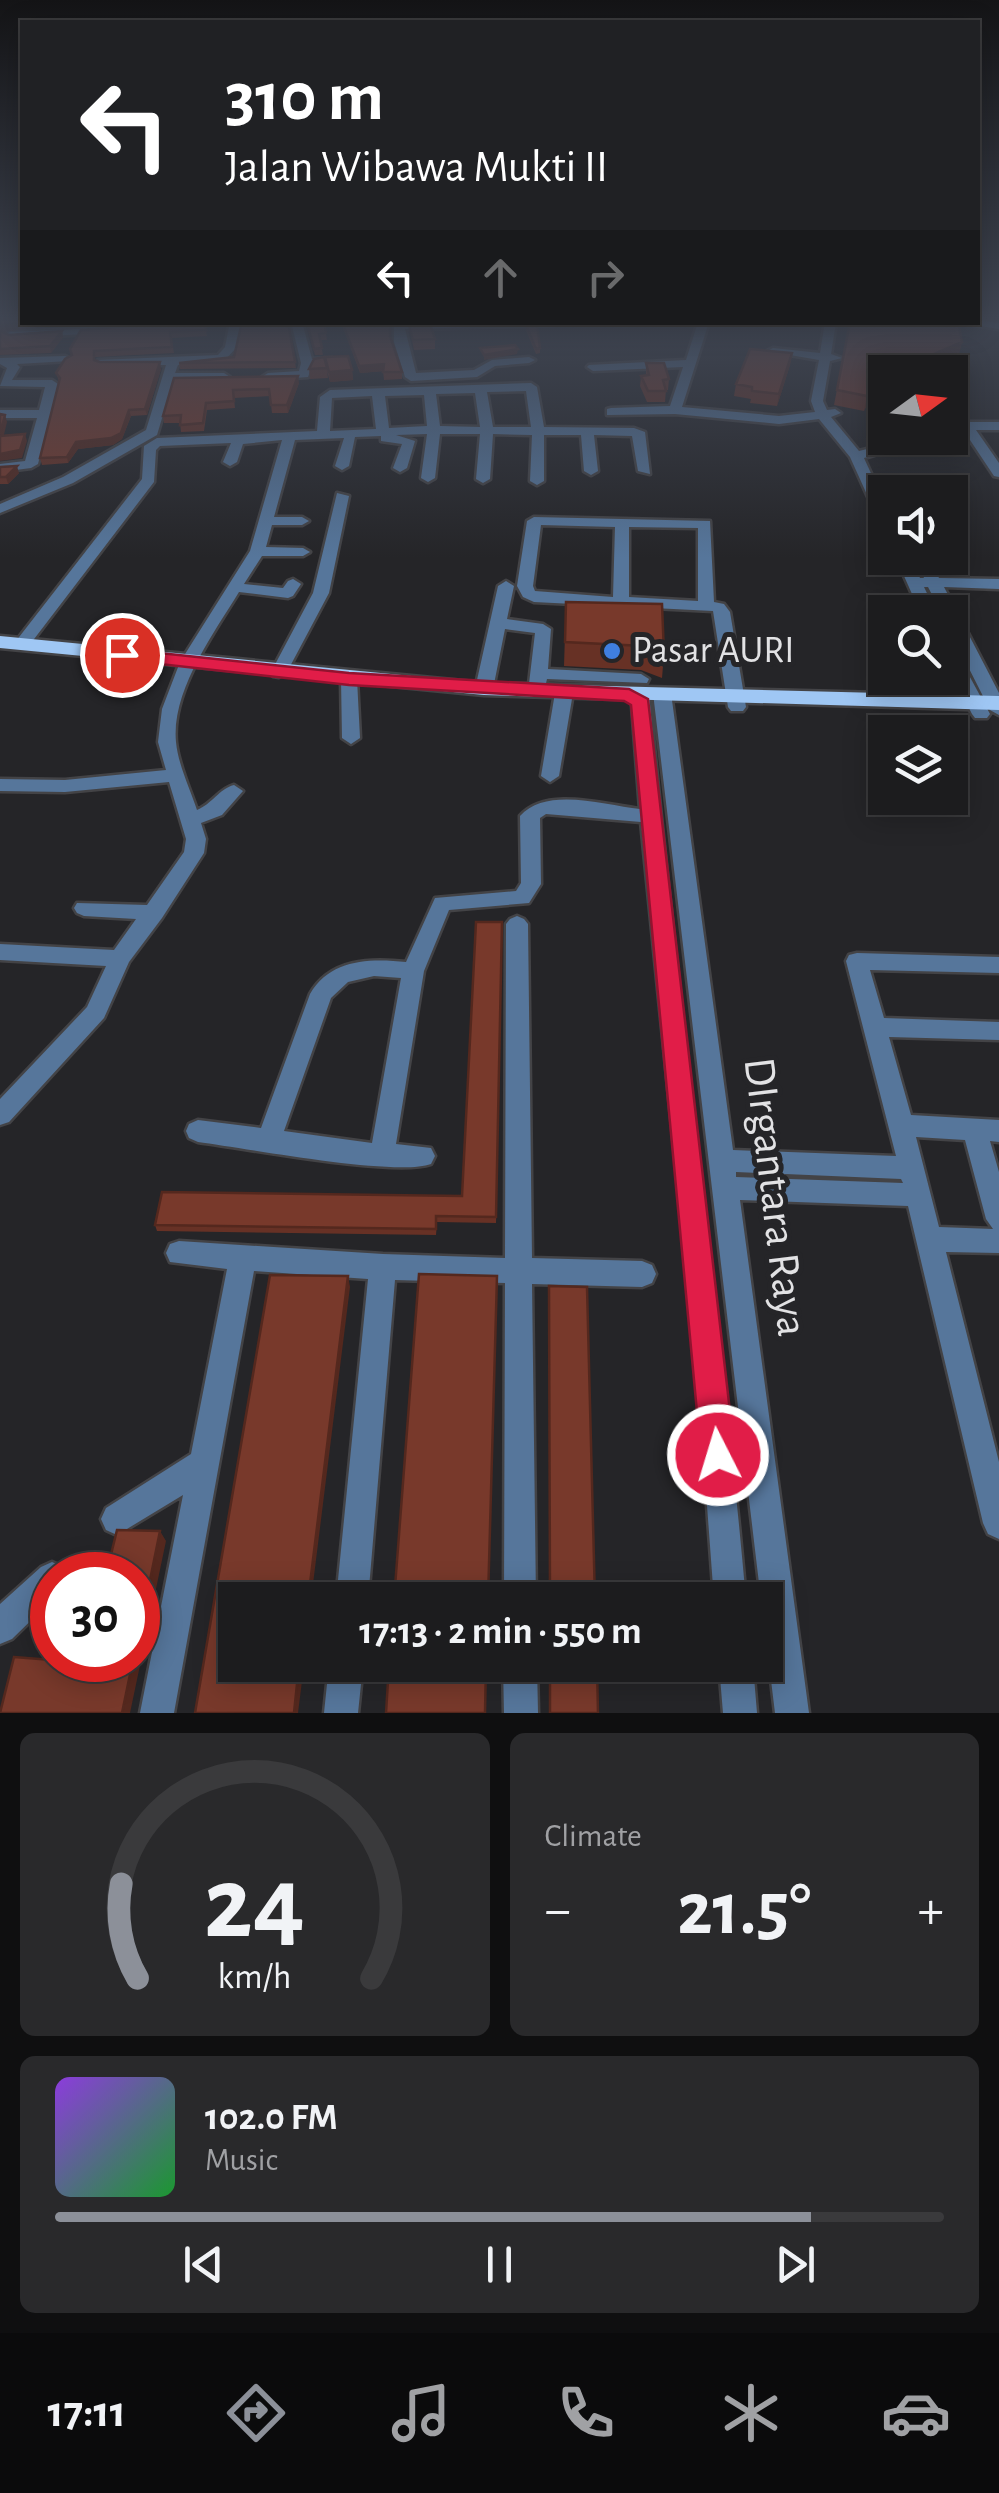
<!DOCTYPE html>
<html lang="en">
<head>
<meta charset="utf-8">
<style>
	:root { --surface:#1c1c1e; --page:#29292b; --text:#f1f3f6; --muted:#a0a1a4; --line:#3a3a3c; --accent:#8c9099 }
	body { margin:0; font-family:"Alegreya Sans",sans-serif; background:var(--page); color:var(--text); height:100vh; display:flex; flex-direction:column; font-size:38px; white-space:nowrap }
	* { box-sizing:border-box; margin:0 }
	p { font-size:32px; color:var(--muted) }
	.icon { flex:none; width:55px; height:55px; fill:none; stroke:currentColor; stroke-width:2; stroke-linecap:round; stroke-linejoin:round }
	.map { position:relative; height:1713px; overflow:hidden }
	.drawer { display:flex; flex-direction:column; gap:20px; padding:20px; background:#0f0f10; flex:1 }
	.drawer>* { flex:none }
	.hud { position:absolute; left:20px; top:20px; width:960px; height:305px; border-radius:0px; box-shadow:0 5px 25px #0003,0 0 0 2px var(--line); background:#202124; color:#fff; overflow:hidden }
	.needle { width:65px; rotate:75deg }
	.buttons { position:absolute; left:868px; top:355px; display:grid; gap:20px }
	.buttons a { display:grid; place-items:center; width:100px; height:100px; border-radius:0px; background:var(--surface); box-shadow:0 5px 25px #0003,0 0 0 2px var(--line); font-size:50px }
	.speed { position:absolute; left:30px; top:1552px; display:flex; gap:20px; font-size:50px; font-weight:700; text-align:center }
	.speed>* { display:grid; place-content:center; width:130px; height:130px; border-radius:50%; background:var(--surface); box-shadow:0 5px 25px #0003,0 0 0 2px var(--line); line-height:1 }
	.speed .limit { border:15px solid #d22; background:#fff; color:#111 }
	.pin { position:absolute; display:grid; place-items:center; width:85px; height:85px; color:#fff; margin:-42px; border:5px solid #fff; border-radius:50%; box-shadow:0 2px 10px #0007 }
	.me { position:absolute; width:110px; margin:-55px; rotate:355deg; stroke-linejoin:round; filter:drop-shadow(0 0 8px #0008) }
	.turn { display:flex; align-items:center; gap:35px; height:210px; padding:0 40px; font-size:45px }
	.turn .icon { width:130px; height:130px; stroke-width:2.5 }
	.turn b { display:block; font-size:70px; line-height:85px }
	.lanes { display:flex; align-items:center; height:95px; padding:0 40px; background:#0003; justify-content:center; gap:50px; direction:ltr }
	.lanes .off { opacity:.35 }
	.big { font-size:75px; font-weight:700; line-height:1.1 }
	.drawer .tile { flex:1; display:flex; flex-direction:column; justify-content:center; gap:15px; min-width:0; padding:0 35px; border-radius:15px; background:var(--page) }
	.drawer .dial { align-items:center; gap:0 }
	.dial svg { height:260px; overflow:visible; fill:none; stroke:var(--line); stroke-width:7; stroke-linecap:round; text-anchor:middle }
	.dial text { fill:var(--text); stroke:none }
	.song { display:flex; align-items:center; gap:30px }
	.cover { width:120px; height:120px; border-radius:15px; background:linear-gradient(135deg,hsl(270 70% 55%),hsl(130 70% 35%)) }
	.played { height:10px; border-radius:5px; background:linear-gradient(90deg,var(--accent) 85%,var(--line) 85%) }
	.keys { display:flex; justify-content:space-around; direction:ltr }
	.heat { display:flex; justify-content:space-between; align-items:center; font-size:55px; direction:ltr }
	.drawer .tiles { flex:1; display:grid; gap:20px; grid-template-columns:1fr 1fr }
	.tile:last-child { grid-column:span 2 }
	.trip { position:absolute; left:218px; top:1582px; width:565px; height:100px; border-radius:0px; background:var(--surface); box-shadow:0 5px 25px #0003,0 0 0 2px var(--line); font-weight:700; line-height:100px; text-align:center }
	.tab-bar { display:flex; height:160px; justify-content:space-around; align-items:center; background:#0b0b0c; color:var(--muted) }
	.tab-bar .icon { width:70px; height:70px }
	.tab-bar .on { color:var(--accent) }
	.tab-bar b { font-size:45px; color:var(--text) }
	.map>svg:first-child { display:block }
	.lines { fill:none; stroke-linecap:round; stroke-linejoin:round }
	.minor-casing { stroke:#434346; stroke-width:5 }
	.major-casing { stroke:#434346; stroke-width:5 }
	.minor { fill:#56769b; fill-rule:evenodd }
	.major { fill:#9fc7f4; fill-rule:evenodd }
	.wall { fill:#673125 }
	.shaded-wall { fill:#54281e }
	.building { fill:#78392b; stroke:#54281e; stroke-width:2.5 }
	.route { fill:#e11d48; stroke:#92132f; stroke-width:2.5 }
	.shop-dot { fill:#3f7fe0; stroke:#252528; stroke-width:4 }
	.labels { text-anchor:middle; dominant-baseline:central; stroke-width:10; stroke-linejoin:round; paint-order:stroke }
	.poi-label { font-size:38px; fill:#e2e2e4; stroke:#252528; text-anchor:start }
	.near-street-label { font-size:45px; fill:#e2e2e4; stroke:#252528 }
</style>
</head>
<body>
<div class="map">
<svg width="999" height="1713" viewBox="0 0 999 1713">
	<rect width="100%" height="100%" fill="#252528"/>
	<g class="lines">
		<defs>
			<path id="minor" d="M978 320 999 323V329L957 322Z
				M230 322H241L236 348 225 360 178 365 175 373H224L230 377 228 380 173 381 157 435 73 483 0 513V504L63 477 146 430 166 365H102L98 364V360L218 355 225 347Z
				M291 322H302L312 359 332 358 338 361 312 366 308 377 264 380 262 377 268 373 299 371 301 363Z
				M394 322 405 323 559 322 554 325 405 329 416 373 474 370 492 360 529 357 535 360 529 363 495 366 477 377 411 381 405 377 394 342Z
				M698 322H709L682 407 779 416 815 412 811 401 819 360 767 351 773 348 820 353 825 322H836L831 354 842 358 830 361 823 401 827 410 835 409 841 413 831 417 859 451 912 438H931L864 458 885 504V523L878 519 850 457 819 419 779 424 675 414 607 415V409L611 408 670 406 683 367 593 371 587 367 589 365 686 360Z
				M102 328 106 329V333L10 338 4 335 10 332Z
				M65 356 71 359 69 361 17 364 20 367 12 380H52L58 384 38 464 31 468 0 472V464L25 461 37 418H0V410H39L45 387 0 386 7 368 0 364V358Z
				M531 383 537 387 544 427 634 428 645 432 650 474 638 471 632 436 594 435 598 471 591 475 584 471 581 435H544V481L537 485 530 481 532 435 493 434 490 479 483 483 476 479 480 434H440L435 478 428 482 421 478 427 434 396 435 415 441 407 468 400 472 393 468 402 444 381 441V436L355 437 349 466 342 470 335 466 344 438 295 440 274 517H302L309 521 302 525H272L266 547 303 548 310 552 303 556H262L244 584 283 588 288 581 293 579 301 584 293 596 288 598 239 592C214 633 171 691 176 742 178 764 190 789 197 810 212 804 219 789 234 785L243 791 222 815 201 823 206 839 204 853 162 918 129 962 104 1018 9 1122 0 1125V1099L87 1007 106 966 0 960V944L114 950 136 919 84 916 77 913 74 908 77 903 147 905 184 852 186 839 169 782 65 792 0 791V779L65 780 166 770 158 742 162 709 180 662 250 551 282 440 243 444 237 462 230 466 223 462 231 443 160 446 156 450 154 482 28 647H16V641L142 479 144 446 157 438 317 431 320 397 330 390ZM526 391 531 427H493L487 392ZM475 393 480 427 440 426 436 394ZM424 395 427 426 389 428 385 396ZM372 396 376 429 330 431 332 398Z
				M967 422H999V430H976L999 463V477L994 476 964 431 950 434V426Z
				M337 493 349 496 329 593 287 672 279 677 273 676 271 672 313 593Z
				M534 517 710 521 714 602 724 604 730 612 746 707 743 711H731L728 707 713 611 534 602 523 597 517 586 527 521ZM541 525 615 527 613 597 535 591 533 586ZM629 527 698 528V601L629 597Z
				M896 558H910L920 578H924L914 558H928L939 578 999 579V589L944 587 999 693V715L990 710 950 631V612H941L928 587H924L936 612H920Z
				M506 581 514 586 507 619 543 624 551 629 548 669 641 674 649 679 647 683 547 679 543 696H531L528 692 535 633 505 629 493 689 490 693H478L475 689 498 586Z
				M950 650 958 655 990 714 987 718H975L972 714 950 671Z
				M349 674 357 679 360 738 351 744 342 738 341 679Z
				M564 688 573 693 559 776 550 782 541 776 555 693Z
				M640 688 649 693C676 996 719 1297 746 1600H714L698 1383 641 822 546 814 540 818 541 884 529 903 449 910 424 971 396 1144 431 1148 435 1156 431 1164C395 1177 245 1148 198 1142L189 1138 186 1131 189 1124 198 1120 261 1128 310 994C330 959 370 958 406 962L435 898 516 891 521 883 520 816C546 786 605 805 640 809L631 693ZM374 976 401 978 372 1143 284 1131 331 998 348 982Z
				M662 688 671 693 733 1150 896 1156 846 961 849 955 857 953 999 957V973L870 970 884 1018 999 1022V1040L889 1037 911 1115 999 1120V1142L990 1141 999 1172V1253L946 1252 999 1462V1539L988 1534 983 1523 908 1206 740 1200 809 1713H775L765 1631V1600H761L653 693ZM916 1137 965 1140 986 1219 993 1229 939 1227ZM736 1172 901 1179 903 1183 736 1177Z
				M517 916 524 919 528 924 532 1258 642 1261 652 1265 656 1274 652 1283 642 1287 532 1284 536 1600H504L505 1283 395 1280 368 1600H336L368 1279 254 1271 174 1713H140L183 1495 117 1535 106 1530 101 1519 106 1508 191 1454 227 1269 170 1262 166 1253 170 1244 179 1241 383 1254 505 1258 506 924 510 919Z
				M52 1562 63 1567 67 1575H52V1600L12 1639 0 1644V1604L41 1567Z
				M329 1665H363L358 1713H324Z
				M503 1665H537L538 1713H504Z
				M719 1665H753L757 1713H723Z"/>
			<path id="major" d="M0 636 484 683 999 696V710L484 695 0 648Z"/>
		</defs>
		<!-- minor casing -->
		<use href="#minor" class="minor-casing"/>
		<!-- major casing -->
		<use href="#major" class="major-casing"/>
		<!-- minor -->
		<use href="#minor" class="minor"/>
		<!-- major -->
		<use href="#major" class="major"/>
	</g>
	<!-- wall -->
	<path class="wall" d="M0 319 22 322H75L2 332 9 335 62 331 63 337 51 353 0 355Z
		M205 322 207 336 171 338 174 353 95 357V361L100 362 161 369 147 415 131 416 122 439 113 445 78 449 68 463 42 465 40 458 59 381 56 373 65 359Z
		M288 322 296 368 180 369 179 363 234 357Z
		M306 322H324L327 340H320L323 355H315Z
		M341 322H390V337L402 372V379L384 380 383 371 360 373Z
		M850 322 962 342 958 357 921 372 882 373 864 411 834 405Z
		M409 325 435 339V349L414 350Z
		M526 325 540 348V353L536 354 526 330Z
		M792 353 790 365 777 406 750 403 751 399 734 396 736 384Z
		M646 363 669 379 668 390H666L665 402H647L640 386 641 376H646Z
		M326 364 352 370 353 380 330 382 327 371 328 378 310 379 309 369Z
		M174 378 299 383 288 413H272L270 396 234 398 235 408 207 410 204 431 181 432 180 423H164L163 416Z
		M0 467 19 473 8 484H0Z
		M566 602 664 654 662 678 641 670 564 666Z
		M502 922 496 1223 437 1222 436 1235 157 1231 155 1225 462 1196Z"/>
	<!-- shaded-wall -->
	<path class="shaded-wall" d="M25 322H75L2 332 0 335 1 325Z
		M62 331 63 337 51 353 50 346Z
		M962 342 958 357 921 372H909L911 364Z
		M518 349 517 354 484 360V355Z
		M792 353 790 365 777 406 779 394Z
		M885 359 882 373 864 411 867 396Z
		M160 362 161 369 147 415 145 409Z
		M384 364 385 371 360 373 359 366Z
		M352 370 353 380 330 382 329 372Z
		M298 376 299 383 288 413 287 405Z
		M129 410 131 416 122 439 113 445 78 449 68 463 67 457 76 442Z
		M5 415 7 422 2 443 0 434Z
		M25 434 27 441 22 458 0 461V454Z
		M17 466 19 473 8 484 6 477Z
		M348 1276 350 1287 311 1600H308Z
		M160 1531 166 1541 130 1713H122L133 1660H138V1639Z
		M299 1665H304L298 1713H294Z"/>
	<!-- building -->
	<path class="building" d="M0 319H22V322H25L1 325 0 327Z
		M173 322H205L206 330 170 332 172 347 94 351V360L100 362H160L145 409 129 410 121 433 111 438 76 442 67 457 40 458 60 378 56 373 65 359 72 355 70 349 81 330Z
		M242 322H288L295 362 179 363 234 357Z
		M307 322H324L326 333 319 334 322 348 314 349Z
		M342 322H390V336L402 372H383L384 364 359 366Z
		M850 322H958L962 342 911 364 885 359 867 396 837 390Z
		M430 324 435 339 413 340 409 325Z
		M537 324 540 348 536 349 526 325Z
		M0 331 9 335 62 331 50 346 0 349Z
		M515 345 518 349 484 355 480 348Z
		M750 349 792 353 779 394 752 391V387L736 384Z
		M348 356 352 370 329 372 325 357Z
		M324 357 327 368 309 369 314 359Z
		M646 363H664L669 379 663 380 666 391H648L641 376 649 375Z
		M298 376 287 405H271L269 389 233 390 234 401 206 403 203 423 180 425 181 415 163 416 174 378Z
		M0 414 5 415 0 434Z
		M25 434 20 450 0 454V436Z
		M17 466 6 477H0V467Z
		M566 602 662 604 664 654 644 646 565 642Z
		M476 922H502L496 1217 436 1216V1229L155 1225 162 1192 462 1196Z
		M419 1274 497 1276 488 1600H394Z
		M270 1275 348 1276 308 1600H235V1665H299L294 1713H195Z
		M549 1286 587 1287 595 1600H550Z
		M117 1530 160 1531 138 1639V1575H106Z
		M14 1657 52 1660H133L122 1713H0Z
		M389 1665H486L485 1713H386Z
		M550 1665H597L598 1713H550Z"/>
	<!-- sky -->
	<linearGradient id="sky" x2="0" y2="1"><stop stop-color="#141416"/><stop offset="0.57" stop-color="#404653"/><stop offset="1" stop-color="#404653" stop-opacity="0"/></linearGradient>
	<rect width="999" height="558" fill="url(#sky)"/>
	<!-- route -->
	<path class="route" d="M122 649 349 673 629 689 648 699 735 1455 730 1467 718 1472 706 1467 701 1455 631 705 624 701 349 685 115 659V651Z"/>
	<!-- markers -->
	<circle class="shop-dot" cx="612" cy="651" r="10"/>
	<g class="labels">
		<!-- poi labels -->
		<g class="poi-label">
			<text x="632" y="651">Pasar AURI</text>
		</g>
		<!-- near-street labels -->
		<g class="near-street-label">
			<text transform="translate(775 1197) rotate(83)">DIrgantara Raya</text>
		</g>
	</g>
</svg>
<div class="buttons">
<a><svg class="needle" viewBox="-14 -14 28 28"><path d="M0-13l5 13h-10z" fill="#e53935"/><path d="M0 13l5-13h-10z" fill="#a0a1a4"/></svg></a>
<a><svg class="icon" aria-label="sound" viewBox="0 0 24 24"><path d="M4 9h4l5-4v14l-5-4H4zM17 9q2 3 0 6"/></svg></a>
<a><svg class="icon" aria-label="search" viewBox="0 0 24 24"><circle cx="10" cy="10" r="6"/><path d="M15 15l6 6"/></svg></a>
<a><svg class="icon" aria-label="layers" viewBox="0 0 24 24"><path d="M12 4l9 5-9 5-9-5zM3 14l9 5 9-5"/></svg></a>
</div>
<div class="speed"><div class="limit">30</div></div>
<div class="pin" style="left:122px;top:655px;background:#d93025"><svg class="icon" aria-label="arrive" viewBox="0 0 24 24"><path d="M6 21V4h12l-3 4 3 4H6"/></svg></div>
<svg class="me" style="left:718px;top:1455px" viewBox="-20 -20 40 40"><circle r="17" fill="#e11d48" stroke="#fff" stroke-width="3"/><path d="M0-11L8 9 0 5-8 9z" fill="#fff"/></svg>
<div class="trip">17:13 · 2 min · 550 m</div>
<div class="hud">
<div class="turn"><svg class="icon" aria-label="left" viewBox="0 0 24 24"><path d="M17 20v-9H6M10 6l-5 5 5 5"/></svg><div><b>310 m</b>Jalan Wibawa Mukti II</div></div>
<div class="lanes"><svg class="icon" aria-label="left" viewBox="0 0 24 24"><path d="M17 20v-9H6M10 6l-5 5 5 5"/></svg><svg class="icon off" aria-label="ahead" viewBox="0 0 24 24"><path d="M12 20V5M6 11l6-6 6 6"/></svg><svg class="icon off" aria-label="right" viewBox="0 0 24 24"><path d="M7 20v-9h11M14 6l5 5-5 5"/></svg></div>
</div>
</div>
<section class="drawer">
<div class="tiles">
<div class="tile dial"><svg viewBox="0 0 100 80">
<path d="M14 69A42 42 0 1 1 86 69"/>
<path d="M14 69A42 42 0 0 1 9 40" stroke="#8c9099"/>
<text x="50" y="56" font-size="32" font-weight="700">24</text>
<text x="50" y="72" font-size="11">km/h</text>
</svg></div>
<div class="tile"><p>Climate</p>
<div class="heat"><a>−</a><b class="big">21.5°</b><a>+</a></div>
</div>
<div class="tile">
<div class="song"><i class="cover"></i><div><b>102.0 FM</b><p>Music</p></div></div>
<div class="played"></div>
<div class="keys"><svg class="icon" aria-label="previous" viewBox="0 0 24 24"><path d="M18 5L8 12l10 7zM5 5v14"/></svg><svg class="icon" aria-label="pause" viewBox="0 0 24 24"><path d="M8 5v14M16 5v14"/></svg><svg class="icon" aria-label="next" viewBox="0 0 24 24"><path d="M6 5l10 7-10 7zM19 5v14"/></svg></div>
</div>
</div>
</section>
<nav class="tab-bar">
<b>17:11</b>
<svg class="icon on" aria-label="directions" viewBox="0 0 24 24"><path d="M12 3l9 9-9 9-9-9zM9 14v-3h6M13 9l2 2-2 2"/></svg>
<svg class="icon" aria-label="music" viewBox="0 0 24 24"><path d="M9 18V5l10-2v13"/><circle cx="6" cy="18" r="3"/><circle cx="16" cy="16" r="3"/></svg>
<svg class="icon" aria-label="phone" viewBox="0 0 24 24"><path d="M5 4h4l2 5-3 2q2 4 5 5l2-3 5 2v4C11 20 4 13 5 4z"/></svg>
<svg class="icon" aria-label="climate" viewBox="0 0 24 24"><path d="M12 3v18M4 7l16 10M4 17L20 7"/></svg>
<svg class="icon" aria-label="car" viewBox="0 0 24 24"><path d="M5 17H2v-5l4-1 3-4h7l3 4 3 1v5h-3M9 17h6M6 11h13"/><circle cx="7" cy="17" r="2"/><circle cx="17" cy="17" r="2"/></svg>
</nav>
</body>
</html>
